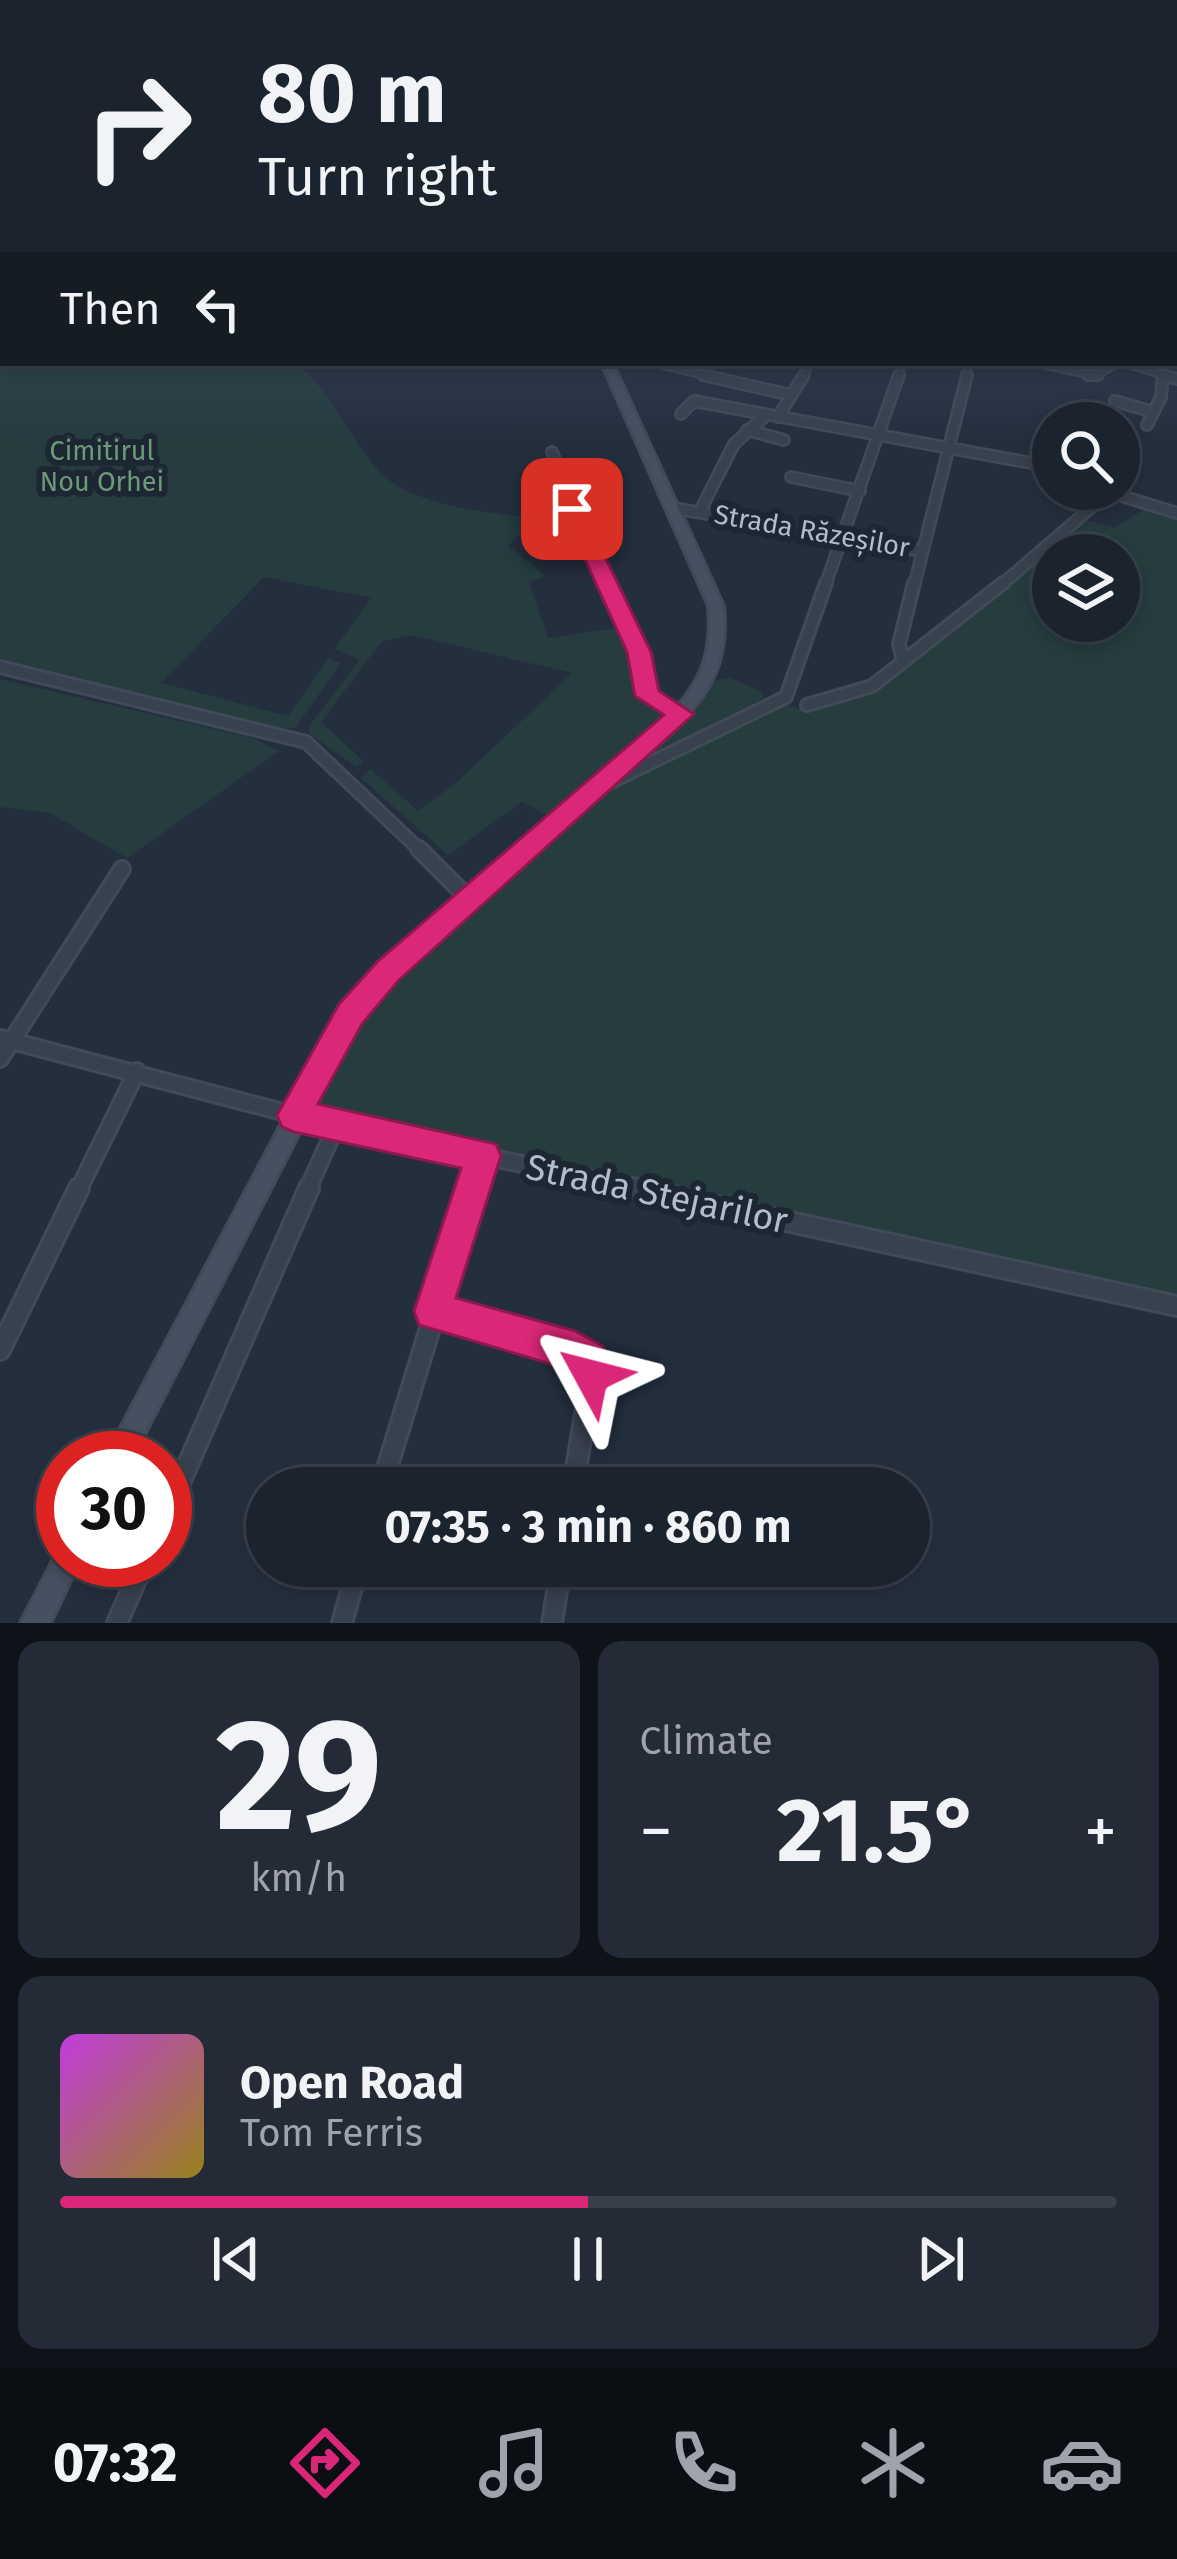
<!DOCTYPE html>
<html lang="en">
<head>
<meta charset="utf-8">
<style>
	:root { --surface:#1b232e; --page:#242b36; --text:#f1f3f6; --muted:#a0a4aa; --line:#39404a; --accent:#db2777 }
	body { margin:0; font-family:"Fira Sans",sans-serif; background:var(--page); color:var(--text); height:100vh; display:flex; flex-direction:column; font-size:45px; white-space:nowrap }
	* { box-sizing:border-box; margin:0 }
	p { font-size:39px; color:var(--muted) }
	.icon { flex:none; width:66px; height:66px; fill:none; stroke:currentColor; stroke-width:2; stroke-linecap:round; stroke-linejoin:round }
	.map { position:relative; height:1623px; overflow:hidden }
	.side { display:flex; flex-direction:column; gap:18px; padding:18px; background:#0f1319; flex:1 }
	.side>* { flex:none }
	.guide { position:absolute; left:0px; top:0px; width:1179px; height:366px; box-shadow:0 6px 18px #0003,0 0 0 3px var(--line); background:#1b232e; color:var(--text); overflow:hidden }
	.buttons { position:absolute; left:1032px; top:402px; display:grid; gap:24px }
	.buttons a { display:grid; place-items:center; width:108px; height:108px; border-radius:50%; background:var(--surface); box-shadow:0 6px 18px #0003,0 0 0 3px var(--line); font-size:60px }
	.speed { position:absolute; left:36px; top:1431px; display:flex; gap:24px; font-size:60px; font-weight:700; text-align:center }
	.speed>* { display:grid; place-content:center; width:156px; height:156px; border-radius:50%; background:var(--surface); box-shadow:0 6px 18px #0003,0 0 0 3px var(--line); line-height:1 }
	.speed .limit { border:18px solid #d22; background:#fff; color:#111 }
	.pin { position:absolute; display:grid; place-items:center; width:102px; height:102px; color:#fff; margin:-51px; border-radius:24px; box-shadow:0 6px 18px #0006 }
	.me { position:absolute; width:132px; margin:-66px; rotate:308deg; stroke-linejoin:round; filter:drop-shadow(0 0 9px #0008) }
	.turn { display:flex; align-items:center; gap:42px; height:252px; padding:0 60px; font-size:54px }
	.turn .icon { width:156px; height:156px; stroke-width:2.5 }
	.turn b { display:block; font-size:84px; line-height:102px }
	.then { display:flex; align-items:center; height:114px; padding:0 60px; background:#0003; gap:24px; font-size:45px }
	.big { font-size:90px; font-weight:700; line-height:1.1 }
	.side .card { flex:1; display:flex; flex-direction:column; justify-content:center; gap:18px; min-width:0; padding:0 42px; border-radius:24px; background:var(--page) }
	.side .dial { align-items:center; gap:0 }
	.dial b { font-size:156px; line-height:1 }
	.song { display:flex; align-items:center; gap:36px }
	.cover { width:144px; height:144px; border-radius:18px; background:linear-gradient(135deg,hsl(290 70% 55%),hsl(50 70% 35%)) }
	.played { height:12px; border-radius:6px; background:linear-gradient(90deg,var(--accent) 50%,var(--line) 50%) }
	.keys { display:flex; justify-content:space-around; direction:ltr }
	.heat { display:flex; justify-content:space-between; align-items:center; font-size:66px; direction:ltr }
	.side .tiles { flex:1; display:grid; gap:18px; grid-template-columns:1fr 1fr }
	.card:last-child { grid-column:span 2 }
	.trip { position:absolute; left:246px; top:1467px; width:684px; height:120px; border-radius:60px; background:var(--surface); box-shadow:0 6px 18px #0003,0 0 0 3px var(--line); font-weight:700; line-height:120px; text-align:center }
	.tabs { display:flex; height:192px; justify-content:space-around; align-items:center; background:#0b0e12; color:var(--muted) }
	.tabs .icon { width:84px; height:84px }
	.tabs .current { color:var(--accent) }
	.tabs b { font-size:54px; color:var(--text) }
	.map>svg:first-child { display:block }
	.green { fill:#263c3f; fill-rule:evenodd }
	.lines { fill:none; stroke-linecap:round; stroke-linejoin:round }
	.street-far4-casing { stroke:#414a57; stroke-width:9 }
	.street-far3-casing { stroke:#414a57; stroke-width:14 }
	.street-far2-casing { stroke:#414a57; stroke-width:16 }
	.street-far1-casing { stroke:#414a57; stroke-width:20 }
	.street-casing { stroke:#414a57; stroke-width:24 }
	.secondary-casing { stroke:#414a57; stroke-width:6 }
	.street-far4 { stroke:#38414e; stroke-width:6 }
	.street-far3 { stroke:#38414e; stroke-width:9 }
	.street-far2 { stroke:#38414e; stroke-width:10 }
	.street-far1 { stroke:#38414e; stroke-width:14 }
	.street { stroke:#38414e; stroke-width:18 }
	.secondary { fill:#465061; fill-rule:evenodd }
	.route { fill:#db2777; stroke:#8e194d; stroke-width:3 }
	.labels { text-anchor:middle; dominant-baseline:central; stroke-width:12; stroke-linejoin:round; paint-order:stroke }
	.far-park-label { font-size:27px; fill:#6b9a76; stroke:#1d2633 }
	.far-street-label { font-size:27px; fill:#b4bcc9; stroke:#1d2633 }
	.near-street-label { font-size:36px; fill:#b4bcc9; stroke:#1d2633 }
</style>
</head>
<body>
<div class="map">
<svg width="1177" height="1623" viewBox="0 0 1177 1623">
	<rect width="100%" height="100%" fill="#242f3e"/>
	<!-- green -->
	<path class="green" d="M0 362 298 363C331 394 348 433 376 468 407 507 495 513 542 519L508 545 546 576 529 582 548 638 625 627 639 696 663 715 547 815 522 802 448 855 361 778 371 769 418 811 457 782 572 673 411 635 381 642 321 722 363 761 357 767 309 734V726L360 660 335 649 371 598 264 577 161 683 288 716 329 658 341 663 296 727 285 729 0 660Z
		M1145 509 1177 518V1296L314 1113 310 1104 384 987 605 790 781 705 807 709 875 688 1086 520 1115 528ZM1053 555H1119V621H1053Z
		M730 678 761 691 764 698 643 759 693 710 716 680Z
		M0 679 252 738 279 751 127 858 50 813 0 807Z"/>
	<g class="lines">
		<defs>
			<path id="street-far4" d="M653 363 716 378
				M1034 363 1095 376 1119 363
				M1123 363 1172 378
				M802 378 811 363
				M898 378 903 363
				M966 378 970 363"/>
			<path id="street-far3" d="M703 375 791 395
				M1088 375H1098
				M1162 375 1177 379
				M1115 401 1153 412
				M681 414 694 401 1053 467
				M778 417 804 375
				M1085 423 1092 416
				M1147 425 1161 397 1163 375
				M747 430 784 440
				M552 452 608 586
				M791 477 860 491
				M1099 489 1177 513
				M673 508 923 551
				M700 511 734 444 765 416
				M825 586 899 375
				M914 586 967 375
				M1000 586 1108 493"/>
			<path id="street-far2" d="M607 583 639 652 648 696 682 714
				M903 661 899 644 914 583
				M0 667 306 742 422 852
				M807 705 872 686 1003 583
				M609 783 786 697 826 583"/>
			<path id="street-far1" d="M419 849 470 900
				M0 1038 294 1115 647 1191
				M0 1059 122 869
				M78 1191 137 1071
				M307 1191 337 1124
				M472 1191 483 1156"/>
			<path id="street" d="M634 1188 1177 1306
				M433 1311 575 1351 589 1361 591 1376 573 1488
				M0 1350 79 1188
				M381 1488 473 1188
				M165 1517 309 1188
				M117 1623 145 1560
				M342 1623 358 1566
				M552 1623 561 1566"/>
			<path id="secondary" d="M602 363H612L723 606C729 664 709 694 669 735L395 976 357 1020 132 1458H105L343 1008 381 964 659 727C697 688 714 662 709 606Z
				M63 1548V1560H80L50 1623H21L58 1551Z"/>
		</defs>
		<!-- street-far4 casing -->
		<use href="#street-far4" class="street-far4-casing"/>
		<!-- street-far3 casing -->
		<use href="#street-far3" class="street-far3-casing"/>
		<!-- street-far2 casing -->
		<use href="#street-far2" class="street-far2-casing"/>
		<!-- street-far1 casing -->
		<use href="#street-far1" class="street-far1-casing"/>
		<!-- street casing -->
		<use href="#street" class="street-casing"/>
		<!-- secondary casing -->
		<use href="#secondary" class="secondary-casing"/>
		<!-- street-far4 -->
		<use href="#street-far4" class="street-far4"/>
		<!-- street-far3 -->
		<use href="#street-far3" class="street-far3"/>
		<!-- street-far2 -->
		<use href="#street-far2" class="street-far2"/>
		<!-- street-far1 -->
		<use href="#street-far1" class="street-far1"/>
		<!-- street -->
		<use href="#street" class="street"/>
		<!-- secondary -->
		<use href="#secondary" class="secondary"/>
	</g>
	<!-- sky -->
	<linearGradient id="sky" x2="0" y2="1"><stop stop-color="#141a22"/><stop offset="0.48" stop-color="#3f4d63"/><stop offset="1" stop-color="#3f4d63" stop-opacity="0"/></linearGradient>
	<rect width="1177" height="440" fill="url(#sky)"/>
	<!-- route -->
	<path class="route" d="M572 503 582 509 651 652 659 691 694 714 399 980 362 1024 318 1104 496 1144 501 1156 456 1298 575 1331 603 1346 611 1376 606 1390 591 1396 577 1390 565 1368 419 1325 414 1311 461 1168 294 1132 282 1127 277 1115 339 1004 378 961 664 715 635 696 627 652 562 509Z"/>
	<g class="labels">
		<!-- far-park labels -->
		<g class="far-park-label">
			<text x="102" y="451">Cimitirul<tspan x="102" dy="31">Nou Orhei</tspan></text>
		</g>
		<!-- far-street labels -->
		<g class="far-street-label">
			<text transform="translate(812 531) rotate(10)">Strada Răzeșilor</text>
		</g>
		<!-- near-street labels -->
		<g class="near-street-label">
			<text transform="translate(657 1194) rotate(12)">Strada Stejarilor</text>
		</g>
	</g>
</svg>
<div class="buttons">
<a><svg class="icon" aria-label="search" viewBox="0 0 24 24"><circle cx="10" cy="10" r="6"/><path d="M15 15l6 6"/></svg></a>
<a><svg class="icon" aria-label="layers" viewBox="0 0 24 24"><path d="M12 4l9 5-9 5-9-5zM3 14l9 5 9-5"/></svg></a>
</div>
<div class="speed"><div class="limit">30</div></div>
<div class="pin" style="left:572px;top:509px;background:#d93025"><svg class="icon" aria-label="arrive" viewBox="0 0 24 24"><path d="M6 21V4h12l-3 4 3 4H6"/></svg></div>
<svg class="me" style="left:591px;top:1376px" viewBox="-20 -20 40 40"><path d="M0-17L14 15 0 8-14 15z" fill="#db2777" stroke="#fff" stroke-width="4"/></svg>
<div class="trip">07:35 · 3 min · 860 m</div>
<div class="guide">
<div class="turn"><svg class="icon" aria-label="right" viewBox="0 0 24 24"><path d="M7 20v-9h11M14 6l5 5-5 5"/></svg><div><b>80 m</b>Turn right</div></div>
<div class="then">Then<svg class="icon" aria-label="left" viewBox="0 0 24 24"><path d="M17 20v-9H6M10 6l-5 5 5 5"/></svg></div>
</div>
</div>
<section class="side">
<div class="tiles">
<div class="card dial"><b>29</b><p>km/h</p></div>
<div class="card"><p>Climate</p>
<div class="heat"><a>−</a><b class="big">21.5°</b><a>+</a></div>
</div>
<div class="card">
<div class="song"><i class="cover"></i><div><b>Open Road</b><p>Tom Ferris</p></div></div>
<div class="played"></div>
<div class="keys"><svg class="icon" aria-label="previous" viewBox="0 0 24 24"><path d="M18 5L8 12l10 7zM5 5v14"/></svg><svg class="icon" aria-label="pause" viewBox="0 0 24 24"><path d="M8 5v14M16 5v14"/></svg><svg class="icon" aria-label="next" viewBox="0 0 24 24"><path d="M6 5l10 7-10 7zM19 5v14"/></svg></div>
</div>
</div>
</section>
<nav class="tabs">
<b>07:32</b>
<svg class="icon current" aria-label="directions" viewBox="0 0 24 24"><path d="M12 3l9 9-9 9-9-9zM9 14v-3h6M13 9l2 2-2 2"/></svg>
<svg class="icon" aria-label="music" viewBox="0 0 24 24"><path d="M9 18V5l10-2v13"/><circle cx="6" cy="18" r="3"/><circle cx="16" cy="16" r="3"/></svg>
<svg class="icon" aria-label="phone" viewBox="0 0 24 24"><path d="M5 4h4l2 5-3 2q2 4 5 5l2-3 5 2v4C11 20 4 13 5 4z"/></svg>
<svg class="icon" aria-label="climate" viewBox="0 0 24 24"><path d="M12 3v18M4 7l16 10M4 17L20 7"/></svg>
<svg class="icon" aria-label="car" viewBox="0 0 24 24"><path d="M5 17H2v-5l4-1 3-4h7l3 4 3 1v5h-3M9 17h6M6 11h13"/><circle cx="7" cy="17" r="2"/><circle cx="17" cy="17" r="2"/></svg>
</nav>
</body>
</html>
